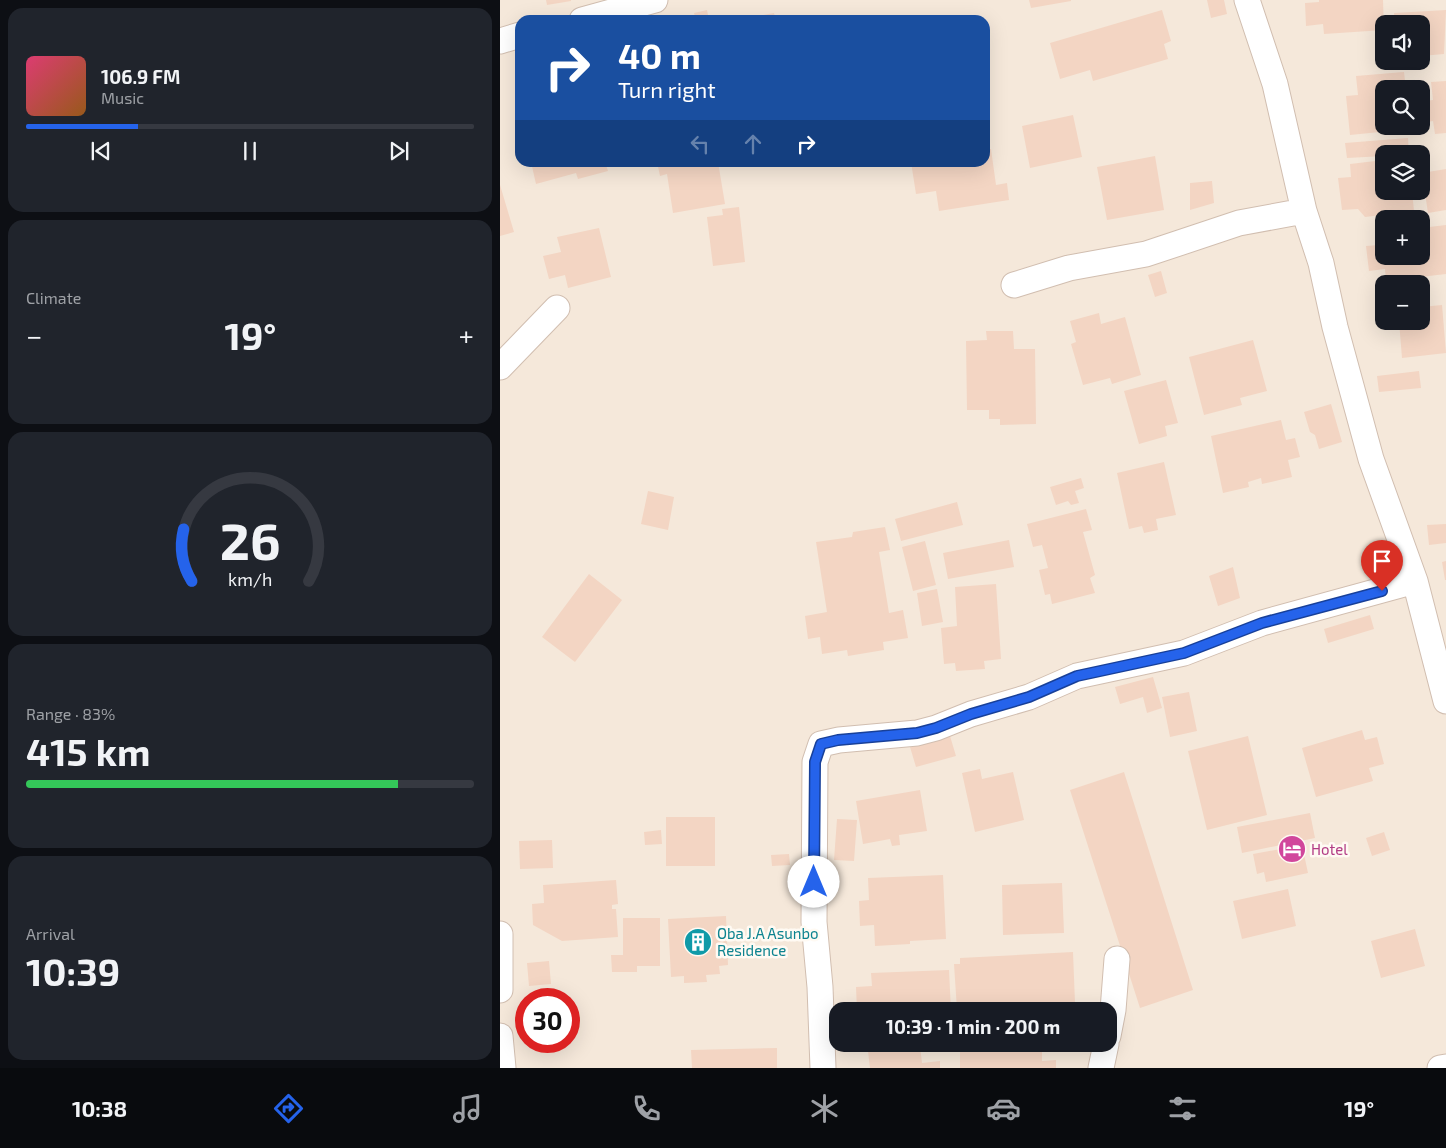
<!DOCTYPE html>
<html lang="en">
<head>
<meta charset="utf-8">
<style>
	:root { --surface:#171b24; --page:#20242c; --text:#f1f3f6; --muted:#9ea1a6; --line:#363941; --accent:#2563eb }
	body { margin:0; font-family:"Exo 2",sans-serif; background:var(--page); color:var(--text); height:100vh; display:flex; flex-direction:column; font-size:19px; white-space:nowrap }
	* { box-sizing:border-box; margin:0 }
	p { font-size:16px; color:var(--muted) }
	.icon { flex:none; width:28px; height:28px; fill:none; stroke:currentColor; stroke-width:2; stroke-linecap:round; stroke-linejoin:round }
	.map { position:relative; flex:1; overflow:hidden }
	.drawer { display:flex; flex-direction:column; gap:8px; padding:8px; background:#0d0f14; width:500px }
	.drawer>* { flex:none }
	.banner { position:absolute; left:15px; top:15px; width:475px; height:152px; border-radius:15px; box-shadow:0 5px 20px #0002; background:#1a4fa0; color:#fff; overflow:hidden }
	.fabs { position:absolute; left:875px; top:15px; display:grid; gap:10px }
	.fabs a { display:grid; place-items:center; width:55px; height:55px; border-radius:10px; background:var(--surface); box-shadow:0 5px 20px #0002; font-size:25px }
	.speed { position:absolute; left:15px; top:988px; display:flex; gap:10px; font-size:25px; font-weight:700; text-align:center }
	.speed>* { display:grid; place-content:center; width:65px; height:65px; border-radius:50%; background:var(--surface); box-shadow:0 5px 20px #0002; line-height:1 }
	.speed .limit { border:8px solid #d22; background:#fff; color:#111 }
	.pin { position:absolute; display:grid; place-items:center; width:42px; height:42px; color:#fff; margin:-51px -21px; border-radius:50% 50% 50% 0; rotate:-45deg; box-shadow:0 0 5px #0007 }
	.pin .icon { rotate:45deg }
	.me { position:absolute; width:55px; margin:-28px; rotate:0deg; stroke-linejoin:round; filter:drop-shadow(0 0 4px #0008) }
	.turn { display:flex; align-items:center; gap:18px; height:105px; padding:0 20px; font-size:22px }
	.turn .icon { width:65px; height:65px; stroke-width:2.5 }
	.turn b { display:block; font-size:35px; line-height:42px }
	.lanes { display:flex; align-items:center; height:48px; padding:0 20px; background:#0003; justify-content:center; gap:25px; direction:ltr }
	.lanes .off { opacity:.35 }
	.big { font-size:38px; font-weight:700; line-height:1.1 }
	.drawer .tile { flex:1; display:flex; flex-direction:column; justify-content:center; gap:8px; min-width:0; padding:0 18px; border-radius:15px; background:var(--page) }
	.drawer .dial { align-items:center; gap:0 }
	.dial svg { height:130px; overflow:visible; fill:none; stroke:var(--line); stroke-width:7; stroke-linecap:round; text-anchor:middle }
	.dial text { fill:var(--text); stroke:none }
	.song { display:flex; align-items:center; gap:15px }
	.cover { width:60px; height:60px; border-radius:8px; background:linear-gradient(135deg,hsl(340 70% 55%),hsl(30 70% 35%)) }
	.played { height:5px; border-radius:2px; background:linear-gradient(90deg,var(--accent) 25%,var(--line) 25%) }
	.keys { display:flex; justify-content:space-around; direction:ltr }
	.heat { display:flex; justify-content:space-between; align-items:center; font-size:28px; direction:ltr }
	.charge { height:8px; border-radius:4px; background:linear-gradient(90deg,#34c759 83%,var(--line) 0) }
	.trip { position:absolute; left:329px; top:1002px; width:288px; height:50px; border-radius:15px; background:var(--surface); box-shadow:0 5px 20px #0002; font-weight:700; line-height:50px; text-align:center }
	.menu { display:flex; height:80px; justify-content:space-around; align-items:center; background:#090b0e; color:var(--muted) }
	.menu .icon { width:35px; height:35px }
	.menu .selected { color:var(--accent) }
	.menu b { font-size:22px; color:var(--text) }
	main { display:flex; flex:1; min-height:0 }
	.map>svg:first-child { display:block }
	.residential { fill:#f5e8da; fill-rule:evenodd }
	.building { fill:#f3d5c3 }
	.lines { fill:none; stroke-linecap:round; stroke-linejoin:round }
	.minor-casing { stroke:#d1beb0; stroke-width:27 }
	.minor { stroke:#fff; stroke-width:25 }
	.route-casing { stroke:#184099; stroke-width:12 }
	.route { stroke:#2563eb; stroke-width:9 }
	.labels { text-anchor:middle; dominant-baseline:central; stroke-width:5; stroke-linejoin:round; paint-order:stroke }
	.hotel-label { font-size:15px; fill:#b23c85; stroke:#fffaf3; text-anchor:start }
	.culture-label { font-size:15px; fill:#0d838f; stroke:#fffaf3; text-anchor:start }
</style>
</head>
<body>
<main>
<section class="drawer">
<div class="tile">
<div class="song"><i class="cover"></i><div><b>106.9 FM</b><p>Music</p></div></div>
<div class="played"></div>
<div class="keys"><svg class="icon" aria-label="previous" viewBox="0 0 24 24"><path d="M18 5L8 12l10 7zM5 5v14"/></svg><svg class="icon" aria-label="pause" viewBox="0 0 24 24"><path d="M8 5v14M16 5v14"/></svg><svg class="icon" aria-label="next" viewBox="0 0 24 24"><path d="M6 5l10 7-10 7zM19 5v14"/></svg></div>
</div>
<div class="tile"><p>Climate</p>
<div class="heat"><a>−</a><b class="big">19°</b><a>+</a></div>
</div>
<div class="tile dial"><svg viewBox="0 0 100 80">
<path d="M14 69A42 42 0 1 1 86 69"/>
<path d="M14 69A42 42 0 0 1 9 37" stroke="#2563eb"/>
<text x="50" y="56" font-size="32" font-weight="700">26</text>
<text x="50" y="72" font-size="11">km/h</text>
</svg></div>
<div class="tile"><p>Range · 83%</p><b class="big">415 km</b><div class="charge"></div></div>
<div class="tile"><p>Arrival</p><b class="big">10:39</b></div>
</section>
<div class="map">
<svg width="946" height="1068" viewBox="0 0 946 1068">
	<rect width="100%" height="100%" fill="#fdf6ec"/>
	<!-- residential -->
	<path class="residential" d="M0 0H946V1068H0ZM20 20H485V162H20ZM884 24H921V61H884ZM884 89H921V126H884ZM884 154H921V191H884ZM884 219H921V256H884ZM884 284H921V321H884ZM26 999H69V1041H26ZM338 1011H608V1044H338Z"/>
	<!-- building -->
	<path class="building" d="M46 0H71V1L47 5Z
		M529 0H571V1L531 8Z
		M707 0H724L727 14 711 18Z
		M819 0H883L884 30 824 34 823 24 806 26 805 3 819 2Z
		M207 10 209 20H196L194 13Z
		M662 10 671 41 664 44 668 59 593 81 590 70 560 79 550 43Z
		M946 10 944 54 921 56V24H895L894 13Z
		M274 13 276 20H243V19Z
		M904 72 906 89H884V126H909L910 129 850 135 846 96 858 95 856 76Z
		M946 81V133L935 134 933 121 927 122 925 101 933 100 931 82Z
		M573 115 582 157 530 168 522 126Z
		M908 138 909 154H884V156L847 158 845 143Z
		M491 149 496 185 507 183 509 200 439 211 436 191 416 194 411 162H485V150Z
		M655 156 664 210 607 220 597 167Z
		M884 160V191H912L914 211 865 217 858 209 842 210 838 178 851 177 850 164Z
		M31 162H105L108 171 78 179 76 173 36 184Z
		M157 162H218L225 204 173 213 167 174 160 176Z
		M946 169V210L928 213 922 173Z
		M712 181 714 203 690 210V183Z
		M0 185 14 232 0 236Z
		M239 207 245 262 213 266 207 217 223 215 222 209Z
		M946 225V274L886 281 885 269 869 271 866 246 879 245 878 233 884 232V256H921V228Z
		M99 228 111 277 68 288 65 275 49 279 43 256 61 252 57 237Z
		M661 271 667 293 655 297 648 275Z
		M942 305 946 353 902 358 899 321H921V307Z
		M599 313 601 324 625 317 641 375 612 384 610 378 583 385 571 344 576 342 570 321Z
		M486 331H513L514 349H535L536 424 500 425V419H489V410H467L466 341 487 340Z
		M753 340 767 391 740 398 742 405 704 415 689 357Z
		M919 371 921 388 879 392 877 376Z
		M666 380 678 423 665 426 667 436 639 444 624 391Z
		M831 404 842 442 819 449 815 435 810 432 804 412Z
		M781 420 786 440 795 438 800 457 788 460 792 477 762 484 761 478 748 482 749 487 723 493 711 436Z
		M664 462 676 515 656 519 658 530 644 533 642 526 629 529 617 473Z
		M581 478 584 488 575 491 579 503 571 505 568 501 556 505 550 487Z
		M148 491 174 497 168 530 141 524Z
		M457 502 463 525 401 541 395 519Z
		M586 509 592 530 583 532 595 575 590 578 595 593 552 604 550 594 545 595 539 570 548 568 542 545 533 547 527 524Z
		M946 524V543L929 545 927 525Z
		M385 527 390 550 379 552 389 613 403 610 408 638 383 642 384 650 348 656 347 650 322 654 320 637 308 639 305 616 327 612 316 542 352 537 353 532Z
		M509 540 514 567 448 579 443 553Z
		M425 541 436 585 413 591 402 547Z
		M946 561V580H945L942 562Z
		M733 567 740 598 718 606 709 576Z
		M89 574 122 600 75 662 42 637Z
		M496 584 501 659 484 661 485 669 456 671 455 663 444 664 441 628 457 626 455 587Z
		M437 589 443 622 422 626 417 593Z
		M870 615 874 629 828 643 824 629Z
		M653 677 662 708 647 713 643 697 620 704 615 687Z
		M689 692 697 731 670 737 662 697Z
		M862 730 865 740 877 737 884 764 869 768 873 781 816 797 802 748Z
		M450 736 456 756 416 767 410 747Z
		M748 736 767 815 707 830 688 751Z
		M480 769 482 779 513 772 524 820 475 832 462 773Z
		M624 772 693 990 640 1008 570 790Z
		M420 790 427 831 399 835 400 845 392 846 390 839 363 844 356 801Z
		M810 813 815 838 742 853 737 827Z
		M166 817H215V866H166Z
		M337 819 357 820 354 861 334 860Z
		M161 830 162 844 145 845 144 832Z
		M884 832 890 850 872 856 866 838Z
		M52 840 53 868 20 869 19 841Z
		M802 845 808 873 766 882 764 872 757 874 753 854Z
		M289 854 290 865 272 866 271 855Z
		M443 875 446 939 410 941V944L375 946 374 925 360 926 359 901 369 900 368 878Z
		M116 880 118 904 112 905V909H116L118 937 62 941 33 925 32 904 44 903 43 885Z
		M562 883 564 933 503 935 502 885Z
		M788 889 796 926 742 939 733 901Z
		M226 916 228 965 219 966 220 974 206 975 207 982 184 983V976L171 977 168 919Z
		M123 918H160V966H137V972H112L111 955H123Z
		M915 929 925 966 881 978 871 941Z
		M573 952 575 1003 457 1010 454 964H460V958Z
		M49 961 51 984 29 986 27 963Z
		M449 970 451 1011H357L356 987 372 986 371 973Z
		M477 1044H542V1061L556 1060V1068H460V1052H477Z
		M420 1046 422 1063 440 1061V1068H370L368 1051Z
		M277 1048V1068H192L191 1050Z"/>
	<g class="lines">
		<defs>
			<path id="minor" d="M747 0 775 84 804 211
				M82 20 155 0
				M0 41 20 35
				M514 285 569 268 646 254 739 223 804 211 821 263 835 327 871 459 915 581 946 701
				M0 367 57 308
				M0 934V990
				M0 1036 3 1068
				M608 1036 613 1010 617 959
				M323 1068 320 987 314 922 315 762 321 744 339 740 417 733 436 728 471 714 529 697 577 676 684 653 762 623 915 581
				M601 1068 606 1044
				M940 1068 946 1067"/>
		</defs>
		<!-- minor casing -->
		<use href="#minor" class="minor-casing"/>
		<!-- minor -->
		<use href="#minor" class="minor"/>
	</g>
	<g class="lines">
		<defs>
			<path id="route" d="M314 882 315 762 321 744 338 740 417 733 436 728 471 714 529 697 577 676 684 653 762 623 882 591"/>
		</defs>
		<!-- route casing -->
		<use href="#route" class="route-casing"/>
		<!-- route -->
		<use href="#route" class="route"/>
	</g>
	<!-- icons -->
	<defs>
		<symbol id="hotel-disc" viewBox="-11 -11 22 22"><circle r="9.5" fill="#d1479c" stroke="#fffaf3"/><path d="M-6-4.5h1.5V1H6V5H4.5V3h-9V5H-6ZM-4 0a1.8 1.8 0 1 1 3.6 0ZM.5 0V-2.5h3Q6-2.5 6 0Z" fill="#fff"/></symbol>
		<symbol id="building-disc" viewBox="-11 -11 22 22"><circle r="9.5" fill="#0f9aa8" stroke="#fffaf3"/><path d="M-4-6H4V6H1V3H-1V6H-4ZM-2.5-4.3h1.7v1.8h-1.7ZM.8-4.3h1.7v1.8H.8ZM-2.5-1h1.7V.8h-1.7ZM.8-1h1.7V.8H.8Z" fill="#fff"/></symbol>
	</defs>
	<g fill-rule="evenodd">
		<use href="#hotel-disc" x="776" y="833" width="32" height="32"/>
		<use href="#building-disc" x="182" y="926" width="32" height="32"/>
	</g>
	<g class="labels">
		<!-- hotel labels -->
		<g class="hotel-label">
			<text x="811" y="849">Hotel</text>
		</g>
		<!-- culture labels -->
		<g class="culture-label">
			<text x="217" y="933">Oba J.A Asunbo<tspan x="217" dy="17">Residence</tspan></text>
		</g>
	</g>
</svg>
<div class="fabs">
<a><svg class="icon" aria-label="sound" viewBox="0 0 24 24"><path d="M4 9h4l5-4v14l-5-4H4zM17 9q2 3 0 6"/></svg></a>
<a><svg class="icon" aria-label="search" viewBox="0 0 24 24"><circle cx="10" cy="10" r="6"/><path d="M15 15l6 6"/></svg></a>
<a><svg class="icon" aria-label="layers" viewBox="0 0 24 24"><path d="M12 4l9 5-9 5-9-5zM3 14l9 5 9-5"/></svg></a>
<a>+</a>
<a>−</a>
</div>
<div class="speed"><div class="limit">30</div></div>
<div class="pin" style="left:882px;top:591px;background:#d93025"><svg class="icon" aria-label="arrive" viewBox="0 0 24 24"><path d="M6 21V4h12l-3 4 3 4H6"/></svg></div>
<svg class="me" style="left:314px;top:882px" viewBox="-20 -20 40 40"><circle r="19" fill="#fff"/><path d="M0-13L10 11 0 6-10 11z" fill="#2563eb"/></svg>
<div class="trip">10:39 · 1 min · 200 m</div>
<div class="banner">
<div class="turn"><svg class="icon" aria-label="right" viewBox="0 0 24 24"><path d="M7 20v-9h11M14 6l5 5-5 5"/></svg><div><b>40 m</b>Turn right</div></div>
<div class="lanes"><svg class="icon off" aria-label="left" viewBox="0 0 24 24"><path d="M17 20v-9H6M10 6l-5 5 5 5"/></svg><svg class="icon off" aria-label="ahead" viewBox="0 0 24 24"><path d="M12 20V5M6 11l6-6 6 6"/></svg><svg class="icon" aria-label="right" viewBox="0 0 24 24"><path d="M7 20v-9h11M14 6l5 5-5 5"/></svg></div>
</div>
</div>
</main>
<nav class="menu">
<b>10:38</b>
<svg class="icon selected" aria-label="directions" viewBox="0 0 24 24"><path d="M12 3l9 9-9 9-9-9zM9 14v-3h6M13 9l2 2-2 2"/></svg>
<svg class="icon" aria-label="music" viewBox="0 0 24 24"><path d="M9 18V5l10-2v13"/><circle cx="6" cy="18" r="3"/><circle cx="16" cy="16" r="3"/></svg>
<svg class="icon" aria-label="phone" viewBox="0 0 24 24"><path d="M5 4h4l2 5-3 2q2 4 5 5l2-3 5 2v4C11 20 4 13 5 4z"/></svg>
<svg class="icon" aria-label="climate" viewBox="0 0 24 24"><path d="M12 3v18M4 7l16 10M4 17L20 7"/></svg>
<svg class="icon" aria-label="car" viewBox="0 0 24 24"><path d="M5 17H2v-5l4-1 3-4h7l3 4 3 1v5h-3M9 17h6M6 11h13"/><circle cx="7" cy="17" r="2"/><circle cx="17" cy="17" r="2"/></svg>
<svg class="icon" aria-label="filters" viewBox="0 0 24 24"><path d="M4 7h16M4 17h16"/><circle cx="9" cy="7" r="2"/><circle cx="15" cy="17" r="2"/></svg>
<b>19°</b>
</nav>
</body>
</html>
